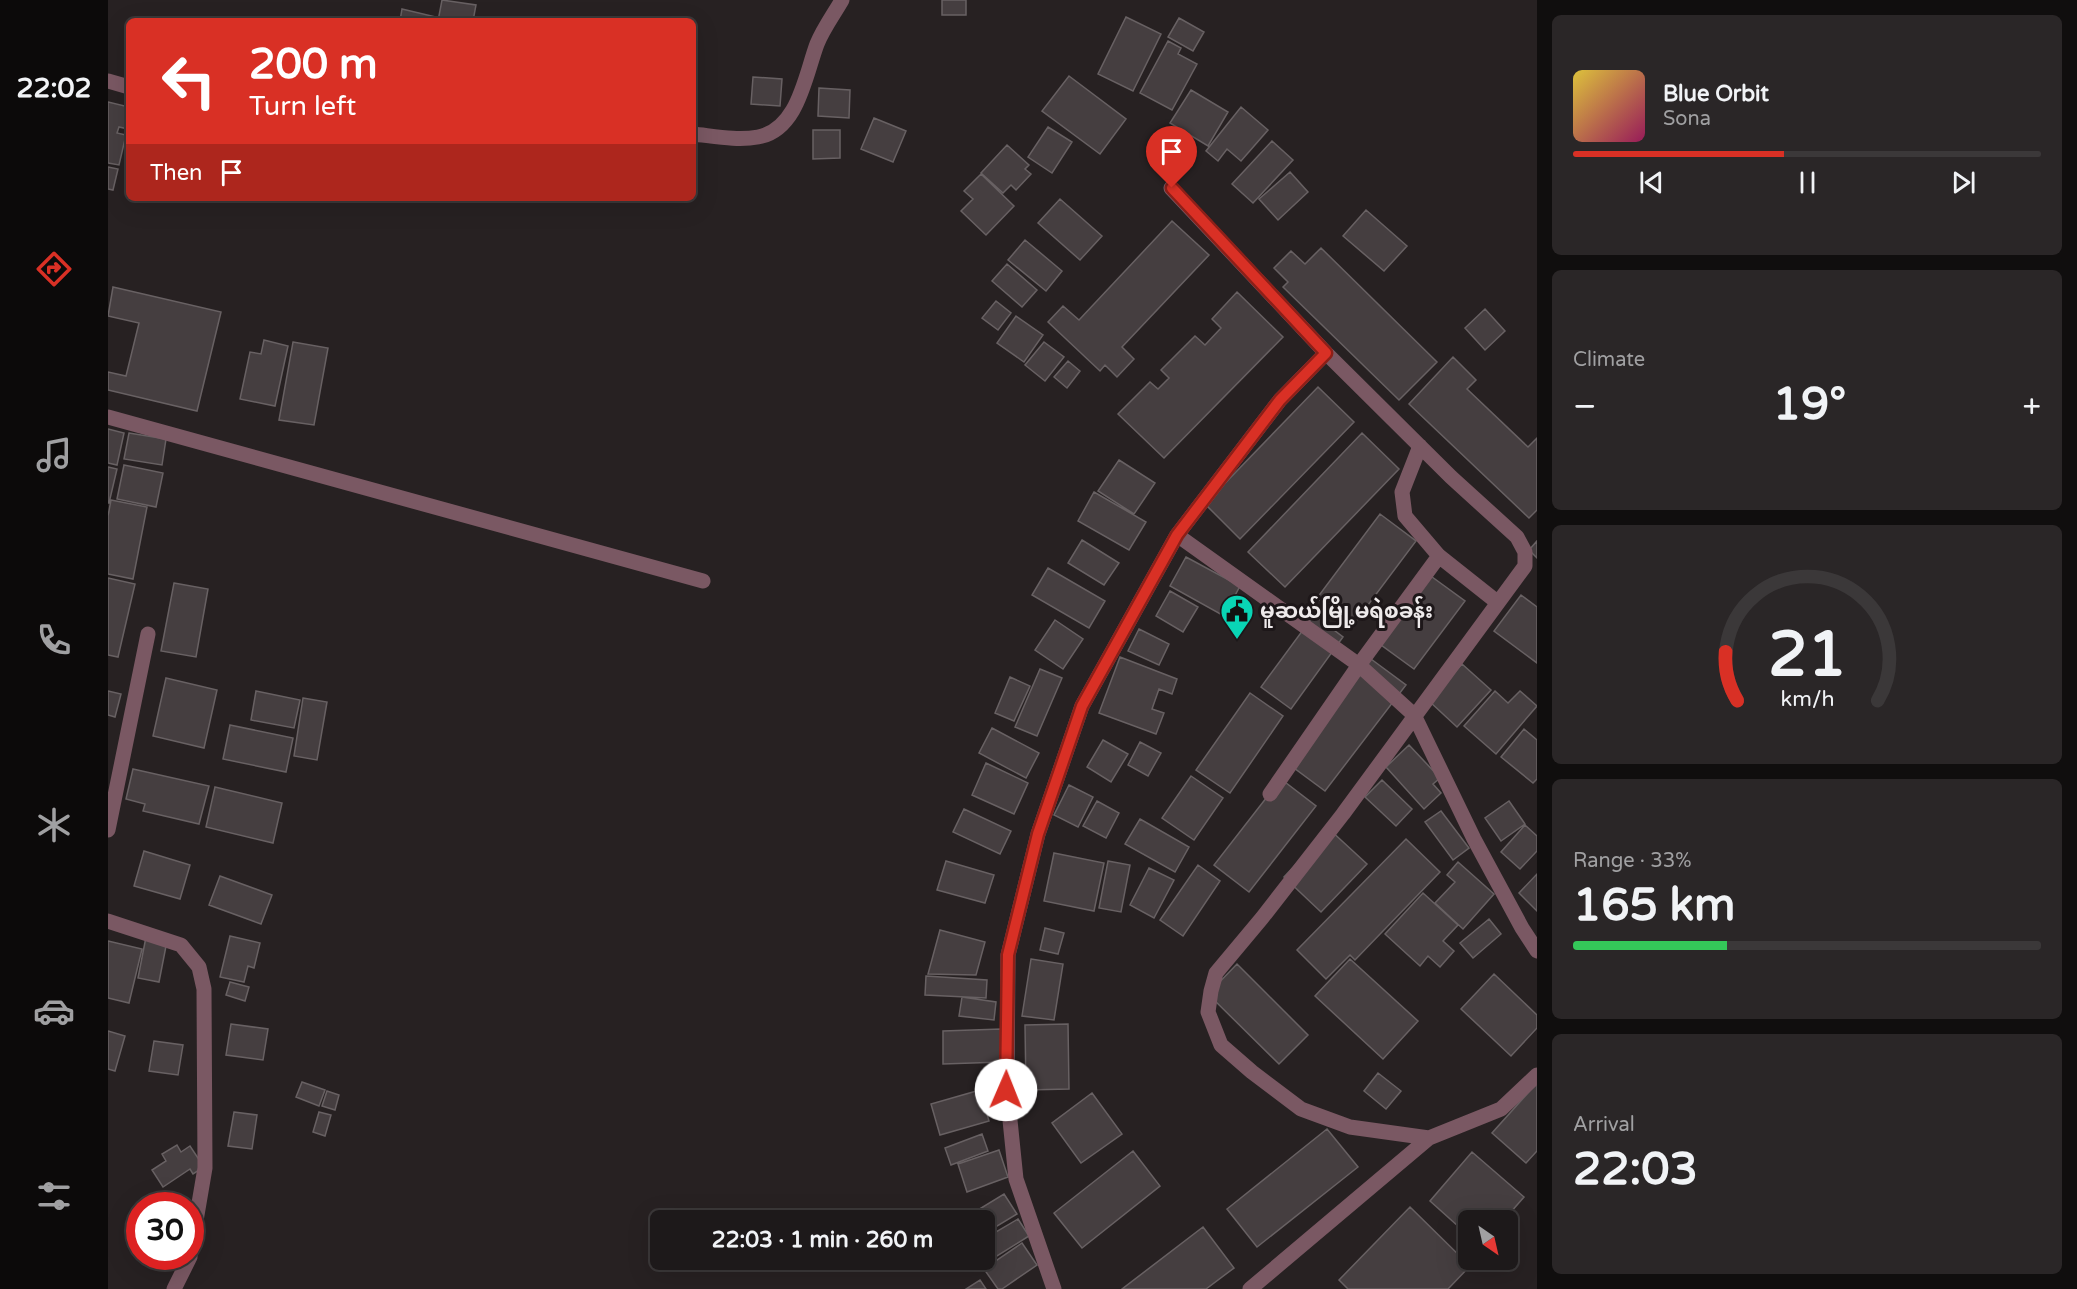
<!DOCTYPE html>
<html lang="en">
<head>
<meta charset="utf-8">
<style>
	:root { --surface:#1d191a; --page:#2a2627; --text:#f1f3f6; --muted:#a0a0a2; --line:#3b3839; --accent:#d93025 }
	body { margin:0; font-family:"Varela Round","Noto Sans Myanmar",sans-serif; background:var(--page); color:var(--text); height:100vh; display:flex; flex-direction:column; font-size:22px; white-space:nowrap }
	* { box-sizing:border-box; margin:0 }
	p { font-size:20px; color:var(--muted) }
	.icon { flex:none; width:33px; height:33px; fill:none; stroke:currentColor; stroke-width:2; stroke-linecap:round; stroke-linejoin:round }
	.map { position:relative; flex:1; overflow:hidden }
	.sheet { display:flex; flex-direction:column; gap:15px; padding:15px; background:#100e0e; width:540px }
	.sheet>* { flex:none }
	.guide { position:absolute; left:18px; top:18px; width:570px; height:183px; border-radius:9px; box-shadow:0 6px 24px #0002,0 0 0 2px var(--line); background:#d93025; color:#fff; overflow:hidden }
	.needle { width:39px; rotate:146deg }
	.fabs { position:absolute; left:1350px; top:1210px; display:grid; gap:12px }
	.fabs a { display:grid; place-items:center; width:60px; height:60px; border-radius:9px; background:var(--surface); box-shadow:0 6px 24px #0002,0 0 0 2px var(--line); font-size:30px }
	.speed { position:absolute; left:18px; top:1192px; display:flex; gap:12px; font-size:30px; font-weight:700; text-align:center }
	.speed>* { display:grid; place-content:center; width:78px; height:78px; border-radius:50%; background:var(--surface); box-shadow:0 6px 24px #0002,0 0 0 2px var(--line); line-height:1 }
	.speed .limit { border:9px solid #d22; background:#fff; color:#111 }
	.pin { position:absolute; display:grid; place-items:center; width:51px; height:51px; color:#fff; margin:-62px -26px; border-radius:50% 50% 50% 0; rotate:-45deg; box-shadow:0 0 6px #0007 }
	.pin .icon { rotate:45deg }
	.me { position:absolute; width:66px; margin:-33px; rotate:1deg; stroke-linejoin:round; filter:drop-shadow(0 0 4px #0008) }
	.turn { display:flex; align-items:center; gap:21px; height:126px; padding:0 24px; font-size:27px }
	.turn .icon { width:78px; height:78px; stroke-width:2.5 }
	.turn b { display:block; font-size:42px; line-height:51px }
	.then { display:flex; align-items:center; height:57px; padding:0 24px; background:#0003; gap:12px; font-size:22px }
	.big { font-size:45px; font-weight:700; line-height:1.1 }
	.sheet .widget { flex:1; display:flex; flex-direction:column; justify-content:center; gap:9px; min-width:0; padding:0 21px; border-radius:9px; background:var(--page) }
	.sheet .dial { align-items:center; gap:0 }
	.dial svg { height:156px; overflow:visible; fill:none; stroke:var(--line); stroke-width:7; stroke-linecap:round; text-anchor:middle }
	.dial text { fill:var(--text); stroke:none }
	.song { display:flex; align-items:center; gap:18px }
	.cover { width:72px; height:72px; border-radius:9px; background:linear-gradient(135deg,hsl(50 70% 55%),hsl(330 70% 35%)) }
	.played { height:6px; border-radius:3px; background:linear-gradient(90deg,var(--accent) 45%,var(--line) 45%) }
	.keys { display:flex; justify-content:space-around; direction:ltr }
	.heat { display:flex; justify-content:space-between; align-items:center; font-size:33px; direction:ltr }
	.charge { height:9px; border-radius:4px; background:linear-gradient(90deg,#34c759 33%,var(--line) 0) }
	.trip { position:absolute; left:542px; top:1210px; width:345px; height:60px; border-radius:9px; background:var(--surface); box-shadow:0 6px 24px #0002,0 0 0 2px var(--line); font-weight:700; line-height:60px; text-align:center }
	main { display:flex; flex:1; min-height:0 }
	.tabs { display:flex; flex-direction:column; width:108px; justify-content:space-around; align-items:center; background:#0c0a0a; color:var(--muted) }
	.tabs .icon { width:42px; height:42px }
	.tabs .current { color:var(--accent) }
	.tabs b { font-size:27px; color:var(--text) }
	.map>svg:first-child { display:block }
	.building { fill:#453e40; stroke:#686163; stroke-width:1.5 }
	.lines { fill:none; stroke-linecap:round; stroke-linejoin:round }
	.minor { stroke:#7a5863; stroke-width:15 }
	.route-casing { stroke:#8d1f18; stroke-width:15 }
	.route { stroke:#d93025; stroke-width:10 }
	.labels { text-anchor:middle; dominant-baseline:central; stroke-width:6; stroke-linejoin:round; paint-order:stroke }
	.poi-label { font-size:21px; font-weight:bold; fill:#eeeaeb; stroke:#1d1719; text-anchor:start }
</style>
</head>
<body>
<main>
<nav class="tabs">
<b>22:02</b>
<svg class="icon current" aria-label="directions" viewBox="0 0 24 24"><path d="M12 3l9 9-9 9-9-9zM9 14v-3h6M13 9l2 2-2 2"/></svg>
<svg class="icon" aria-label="music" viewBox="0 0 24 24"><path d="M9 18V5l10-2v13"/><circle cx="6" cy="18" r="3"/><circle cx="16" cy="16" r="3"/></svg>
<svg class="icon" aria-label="phone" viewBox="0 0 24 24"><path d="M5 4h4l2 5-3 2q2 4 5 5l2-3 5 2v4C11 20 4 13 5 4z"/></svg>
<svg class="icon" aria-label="climate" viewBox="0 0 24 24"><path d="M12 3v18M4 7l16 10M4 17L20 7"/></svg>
<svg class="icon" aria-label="car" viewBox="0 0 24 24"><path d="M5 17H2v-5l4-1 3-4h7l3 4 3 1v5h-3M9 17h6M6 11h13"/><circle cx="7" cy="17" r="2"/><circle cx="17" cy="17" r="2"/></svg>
<svg class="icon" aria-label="filters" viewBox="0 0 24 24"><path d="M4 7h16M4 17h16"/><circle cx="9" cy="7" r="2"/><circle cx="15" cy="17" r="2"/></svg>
</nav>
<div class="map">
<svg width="1429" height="1289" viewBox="0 0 1429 1289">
	<rect width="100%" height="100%" fill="#272122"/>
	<!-- building -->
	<path class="building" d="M334 0 368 5 365 21H330Z
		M834 0H858V15H834Z
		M294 9 328 17 327 21H292Z
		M1018 17 1053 34 1025 91 990 74Z
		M1071 18 1096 32 1085 51 1060 37Z
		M1060 41 1073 48 1070 54 1089 64 1064 110 1032 93Z
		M961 76 1018 119 992 154 934 111Z
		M645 77 674 79 672 106 643 104Z
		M711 88 742 90 741 118 710 116Z
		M1083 90 1120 112 1100 146 1062 123Z
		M0 102 21 107 20 129 11 127 9 133 18 135 11 165 0 163Z
		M1133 107 1160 130 1133 161 1119 149 1110 161 1098 151Z
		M766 118 798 131 785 162 753 149Z
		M940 127 964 142 944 173 920 157Z
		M705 130H732V158L705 159Z
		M1164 141 1185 160 1145 203 1124 184Z
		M899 145 921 165 917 169 923 174 908 190 903 185 895 193 873 173Z
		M0 167 10 169 5 190 0 189Z
		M1182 172 1200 192 1170 220 1151 199Z
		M873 174 906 206 878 235 853 211 865 199 856 191Z
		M952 199 994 236 972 260 930 223Z
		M1258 210 1299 246 1276 271 1235 236Z
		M1064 221 1101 255 1014 347 1026 359 1009 377 997 365 992 371 940 322 955 306 971 320Z
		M917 240 954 271 938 291 900 260Z
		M1213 248 1329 362 1291 400 1175 287 1180 282 1166 268 1183 251 1197 264Z
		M899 264 929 290 914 307 884 281Z
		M5 287 113 312 89 411 0 390V372L18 376 31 323 0 316Z
		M1129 292 1175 337 1056 458 1010 414 1042 382 1050 389 1061 378 1053 370 1087 336 1097 345 1113 328 1104 319Z
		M888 301 903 313 890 330 874 318Z
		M1377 309 1397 331 1377 350 1357 328Z
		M908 316 935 335 916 362 889 343Z
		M156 340 180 346 167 406 132 399 142 352 153 354Z
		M185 342 220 348 206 425 171 420Z
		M936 342 956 357 937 381 917 365Z
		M1345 357 1368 380 1359 389 1420 447 1429 438V510L1421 518 1301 404Z
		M960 361 972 371 959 388 946 377Z
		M1210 387 1246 422 1132 539 1097 504Z
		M0 429 16 433 9 465 0 463Z
		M21 433 58 439 54 465 16 459Z
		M1254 433 1291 469 1177 587 1140 552Z
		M1011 460 1047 483 1026 514 990 491Z
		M16 465 55 473 48 507 9 499Z
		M0 467 9 469 1 503H0Z
		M986 492 1038 522 1021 550 970 521Z
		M3 500 39 507 25 579 0 574V516Z
		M1272 514 1308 541 1245 625 1209 598Z
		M974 540 1011 563 996 585 960 563Z
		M1429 541V558L1421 550Z
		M1078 557 1132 586 1116 616 1062 586Z
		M940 568 997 601 981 628 924 595Z
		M1320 574 1357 601 1306 669 1269 642Z
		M0 578 27 584 10 657 0 655Z
		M66 583 100 589 88 657 53 651Z
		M1062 591 1090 607 1075 632 1048 616Z
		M1413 595 1429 607V663L1386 631Z
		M1206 615 1235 637 1183 709 1153 687Z
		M947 620 975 639 955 669 927 650Z
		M1031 629 1061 644 1051 665 1020 651Z
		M1012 657 1069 679 1064 694 1051 689 1044 709 1056 713 1048 734 991 713Z
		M1263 659 1298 685 1217 791 1182 765Z
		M1354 664 1383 690 1349 727 1321 701Z
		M932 669 954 678 929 736 907 727Z
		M902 677 922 686 906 721 887 713Z
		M58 678 109 690 96 748 45 736Z
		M0 691 13 694 7 717 0 715Z
		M148 691 192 700 186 728 143 720Z
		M1387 691 1400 703 1412 691 1429 706 1388 754 1356 726Z
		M1142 693 1175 716 1122 793 1088 770Z
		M195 698 219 702 209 760 186 756Z
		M122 725 185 738 178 772 115 759Z
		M884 728 931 753 918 778 871 753Z
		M1416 729 1429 740V779L1425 783 1393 757Z
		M995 740 1020 754 1003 782 979 767Z
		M1032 742 1053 753 1040 776 1020 765Z
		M1301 745 1332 778 1325 784 1333 793 1316 809 1278 767Z
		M878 763 920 783 906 814 864 795Z
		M25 769 101 786 91 824 35 811 37 804 18 799Z
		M1083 776 1115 798 1086 840 1054 818Z
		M1173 779 1208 806 1141 892 1106 865Z
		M1274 780 1304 809 1288 826 1257 797Z
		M961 785 985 797 970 827 946 815Z
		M107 787 174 803 165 843 98 827Z
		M989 801 1011 813 998 838 975 826Z
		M1401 801 1417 824 1393 841 1377 818Z
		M856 809 903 831 892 854 845 832Z
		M1333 811 1361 848 1345 860 1317 822Z
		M1032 819 1081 847 1067 872 1017 844Z
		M1417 825 1429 836V851L1412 869 1393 852Z
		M1221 829 1259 864 1213 912 1176 877Z
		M1298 839 1332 872 1247 960 1242 955 1218 979 1189 950Z
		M36 851 82 865 72 899 26 886Z
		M946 853 996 863 986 911 936 901Z
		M838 861 886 875 877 903 829 890Z
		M1000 861 1022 865 1013 912 991 908Z
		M1350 862 1386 894 1355 929 1327 903 1347 882 1339 875Z
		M1090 865 1112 881 1075 936 1052 920Z
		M1041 868 1066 880 1046 918 1022 905Z
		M1429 874V911L1411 893Z
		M112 876 164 895 153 924 101 905Z
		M1315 893 1350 925 1335 941 1346 951 1332 967 1320 956 1312 966 1277 934Z
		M1381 919 1393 934 1365 958 1352 943Z
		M937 928 956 933 950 954 932 950Z
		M832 930 877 942 868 975 820 974Z
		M122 936 152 943 146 968 140 966 136 982 112 977Z
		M38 937 59 941 51 982 30 978Z
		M0 941 34 949 21 1003 0 998Z
		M923 959 955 964 946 1020 914 1016Z
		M1242 959 1310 1021 1275 1059 1207 996Z
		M1129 964 1200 1035 1171 1064 1100 994Z
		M1386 974 1429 1015V1028L1403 1056 1353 1009Z
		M818 976 879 980 878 998 817 995Z
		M122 982 141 987 137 1001 118 995Z
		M854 997 888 1002 886 1020 851 1016Z
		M123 1024 160 1029 155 1060 118 1055Z
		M960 1024 961 1089 918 1090 917 1025Z
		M893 1029 894 1062 835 1064V1031Z
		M0 1031 17 1036 7 1071 0 1069Z
		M46 1041 75 1045 70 1075 41 1071Z
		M1270 1073 1293 1091 1278 1109 1256 1091Z
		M194 1082 217 1090 211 1106 188 1097Z
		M1429 1083V1151L1418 1163 1384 1133Z
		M872 1090 881 1121 832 1135 823 1104Z
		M219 1091 231 1095 227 1110 214 1106Z
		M984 1093 1014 1134 973 1163 944 1123Z
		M126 1112 149 1115 144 1149 120 1146Z
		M211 1112 223 1115 217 1136 205 1132Z
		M1219 1129 1250 1167 1149 1247 1119 1209Z
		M874 1134 880 1151 843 1165 837 1148Z
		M69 1145 73 1152 82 1146 96 1167 85 1174 82 1169 55 1187 44 1170 58 1161 54 1154Z
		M891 1150 900 1177 859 1192 850 1164Z
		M1025 1151 1052 1186 974 1248 946 1213Z
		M1364 1152 1416 1197 1395 1221H1360V1235L1322 1201Z
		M896 1194 909 1214 876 1234V1221H863L860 1216Z
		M1302 1207 1362 1266 1340 1289H1240L1231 1280Z
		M910 1219 921 1236 868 1269 862 1260H876V1239Z
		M1095 1227 1126 1268 1098 1289H1014Z
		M914 1243 929 1265 894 1289H890L876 1269Z
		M872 1280 878 1289H858Z"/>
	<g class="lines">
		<!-- minor -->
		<path class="minor" d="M0 81 21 87
			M585 134C605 136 629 141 650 137 690 130 697 76 709 44 715 29 726 14 734 0
			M1063 188 1218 353 1343 477 1409 537 1417 552V566L1235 814 1154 918 1108 973 1103 991 1100 1012 1113 1045 1144 1072 1193 1109 1242 1127 1321 1138
			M0 417 595 581
			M1312 446 1294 492 1297 516 1331 556 1389 602
			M1069 535 1251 665 1306 715 1366 839 1414 928 1429 951
			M1162 794 1251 665 1331 556
			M0 830 40 634
			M0 921 73 945 91 967 96 989 97 1168 82 1256
			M66 1289 82 1257
			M946 1289 908 1179 899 1091 900 955 930 834 974 706 1069 535 1172 400 1218 353
			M1142 1289 1321 1138 1393 1109 1429 1075"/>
	</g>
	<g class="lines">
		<defs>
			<path id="route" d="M898 1090 900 955 930 834 974 706 1069 535 1172 400 1218 353 1064 188"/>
		</defs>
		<!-- route casing -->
		<use href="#route" class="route-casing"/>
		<!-- route -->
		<use href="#route" class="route"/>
	</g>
	<!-- icons -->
	<defs>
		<symbol id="civic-pin" viewBox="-11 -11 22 30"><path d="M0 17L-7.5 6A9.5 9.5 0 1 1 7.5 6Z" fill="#09d5b5" stroke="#1d1719"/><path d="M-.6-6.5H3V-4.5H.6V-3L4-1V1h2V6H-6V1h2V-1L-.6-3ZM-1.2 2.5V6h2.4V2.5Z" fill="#111"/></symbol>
	</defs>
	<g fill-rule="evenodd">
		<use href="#civic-pin" x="1110" y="592" width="38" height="52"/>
	</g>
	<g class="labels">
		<!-- poi labels -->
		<g class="poi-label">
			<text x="1152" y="611">မူဆယ်မြို့မရဲစခန်း</text>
		</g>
	</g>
</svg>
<div class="fabs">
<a><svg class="needle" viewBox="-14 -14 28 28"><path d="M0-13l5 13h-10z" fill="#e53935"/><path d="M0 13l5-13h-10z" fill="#a0a0a2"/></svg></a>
</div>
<div class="speed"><div class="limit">30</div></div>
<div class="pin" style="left:1064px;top:188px;background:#d93025"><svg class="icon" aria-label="arrive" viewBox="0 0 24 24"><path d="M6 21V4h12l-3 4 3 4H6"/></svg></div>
<svg class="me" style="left:898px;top:1090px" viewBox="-20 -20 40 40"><circle r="19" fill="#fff"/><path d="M0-13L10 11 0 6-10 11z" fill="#d93025"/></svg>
<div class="trip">22:03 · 1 min · 260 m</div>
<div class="guide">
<div class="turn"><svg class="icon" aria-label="left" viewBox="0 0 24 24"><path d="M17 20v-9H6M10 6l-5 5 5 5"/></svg><div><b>200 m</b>Turn left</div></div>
<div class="then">Then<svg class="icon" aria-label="arrive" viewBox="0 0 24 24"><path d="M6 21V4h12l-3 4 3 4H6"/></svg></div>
</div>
</div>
<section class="sheet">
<div class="widget">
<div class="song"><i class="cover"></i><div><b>Blue Orbit</b><p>Sona</p></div></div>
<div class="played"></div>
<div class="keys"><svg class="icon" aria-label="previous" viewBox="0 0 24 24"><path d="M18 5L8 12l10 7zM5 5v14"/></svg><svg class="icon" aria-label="pause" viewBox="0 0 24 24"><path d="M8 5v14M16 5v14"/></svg><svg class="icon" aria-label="next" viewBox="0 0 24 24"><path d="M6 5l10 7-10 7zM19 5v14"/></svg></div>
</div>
<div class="widget"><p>Climate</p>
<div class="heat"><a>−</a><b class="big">19°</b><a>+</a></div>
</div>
<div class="widget dial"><svg viewBox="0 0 100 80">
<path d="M14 69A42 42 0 1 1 86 69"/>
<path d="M14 69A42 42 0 0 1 8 44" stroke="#d93025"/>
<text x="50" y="56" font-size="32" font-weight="700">21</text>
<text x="50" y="72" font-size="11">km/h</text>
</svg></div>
<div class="widget"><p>Range · 33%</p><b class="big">165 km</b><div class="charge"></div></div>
<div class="widget"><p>Arrival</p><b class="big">22:03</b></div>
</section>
</main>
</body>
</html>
